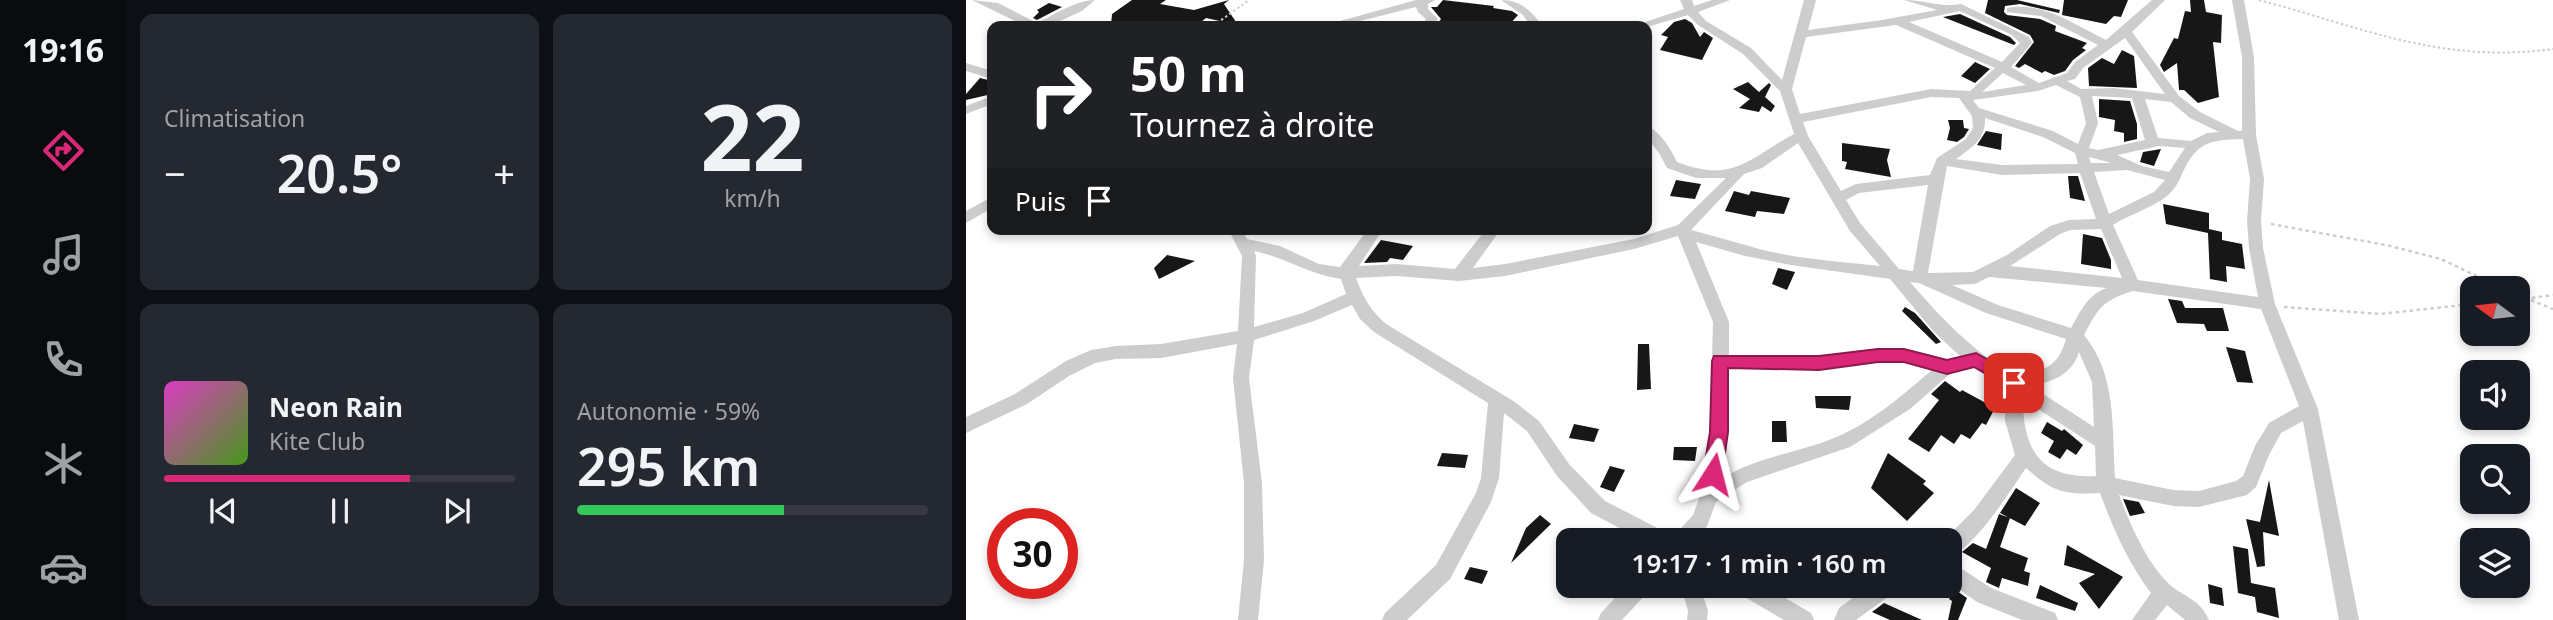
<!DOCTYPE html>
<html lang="fr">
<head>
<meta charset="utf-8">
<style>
	:root { --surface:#171b24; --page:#242831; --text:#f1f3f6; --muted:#9ea1a6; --line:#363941; --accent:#db2777 }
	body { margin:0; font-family:"Noto Sans",sans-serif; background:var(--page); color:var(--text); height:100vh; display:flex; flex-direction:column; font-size:26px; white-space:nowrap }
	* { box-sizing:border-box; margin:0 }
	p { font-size:23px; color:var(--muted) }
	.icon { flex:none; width:38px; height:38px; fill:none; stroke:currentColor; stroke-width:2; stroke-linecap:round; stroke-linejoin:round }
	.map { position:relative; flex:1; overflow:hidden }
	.side { display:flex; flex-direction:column; gap:14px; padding:14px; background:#0d0f14; width:840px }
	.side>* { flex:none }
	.guide { position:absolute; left:21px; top:21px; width:665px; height:214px; border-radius:14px; box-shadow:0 4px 10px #0003; background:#202124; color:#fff; overflow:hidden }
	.needle { width:46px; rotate:285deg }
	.fabs { position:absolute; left:1494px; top:276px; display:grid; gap:14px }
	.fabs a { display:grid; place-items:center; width:70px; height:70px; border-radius:14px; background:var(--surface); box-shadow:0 4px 10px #0003; font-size:35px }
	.speed { position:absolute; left:21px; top:508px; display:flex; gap:14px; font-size:35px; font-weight:700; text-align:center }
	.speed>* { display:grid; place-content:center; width:91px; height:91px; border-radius:50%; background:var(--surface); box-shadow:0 4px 10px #0003; line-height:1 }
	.speed .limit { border:10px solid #d22; background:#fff; color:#111 }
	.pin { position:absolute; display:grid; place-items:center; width:60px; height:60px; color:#fff; margin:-30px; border-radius:14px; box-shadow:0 4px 10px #0006 }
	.me { position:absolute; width:77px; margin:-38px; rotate:9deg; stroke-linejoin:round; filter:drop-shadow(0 0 5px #0008) }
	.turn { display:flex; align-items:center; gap:24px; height:147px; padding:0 28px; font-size:32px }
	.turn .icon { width:91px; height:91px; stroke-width:2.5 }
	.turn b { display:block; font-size:49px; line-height:60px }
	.then { display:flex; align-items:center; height:66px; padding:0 28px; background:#0003; gap:14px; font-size:26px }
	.big { font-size:52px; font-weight:600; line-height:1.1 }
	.side .tile { flex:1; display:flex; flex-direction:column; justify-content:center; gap:10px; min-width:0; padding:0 24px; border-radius:14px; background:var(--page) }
	.side .dial { align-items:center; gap:0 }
	.dial b { font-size:91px; line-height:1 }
	.song { display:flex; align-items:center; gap:21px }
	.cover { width:84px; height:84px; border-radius:10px; background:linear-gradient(135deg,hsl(310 70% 55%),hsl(100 70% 35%)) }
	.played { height:7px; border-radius:4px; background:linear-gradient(90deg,var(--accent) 70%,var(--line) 70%) }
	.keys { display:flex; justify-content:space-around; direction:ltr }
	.heat { display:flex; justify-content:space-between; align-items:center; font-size:38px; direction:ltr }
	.charge { height:10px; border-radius:5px; background:linear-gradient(90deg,#34c759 59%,var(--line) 0) }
	.side .tiles { flex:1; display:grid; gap:14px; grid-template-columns:repeat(2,1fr) }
	.trip { position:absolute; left:590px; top:528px; width:406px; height:70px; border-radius:14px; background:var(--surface); box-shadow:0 4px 10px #0003; font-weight:600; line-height:70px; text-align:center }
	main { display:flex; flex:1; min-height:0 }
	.tabs { display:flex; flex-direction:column; width:126px; justify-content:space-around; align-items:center; background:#090b0e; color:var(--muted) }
	.tabs .icon { width:49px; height:49px }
	.tabs .current { color:var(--accent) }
	.tabs b { font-size:32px; color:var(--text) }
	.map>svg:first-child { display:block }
	.building { fill:#171717 }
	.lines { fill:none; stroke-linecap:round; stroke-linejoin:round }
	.path-far1 { stroke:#cdcdcd; stroke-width:2; stroke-dasharray:2.5 2.5; stroke-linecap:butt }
	.path { stroke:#cdcdcd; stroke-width:2.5; stroke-dasharray:3.5 3.5; stroke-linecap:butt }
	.street { fill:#cdcdcd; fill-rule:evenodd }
	.route { fill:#db2777; stroke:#8e194d; stroke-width:2 }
</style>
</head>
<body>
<main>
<nav class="tabs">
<b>19:16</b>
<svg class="icon current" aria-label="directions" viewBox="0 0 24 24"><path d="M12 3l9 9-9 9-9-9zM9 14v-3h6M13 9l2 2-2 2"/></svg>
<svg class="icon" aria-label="music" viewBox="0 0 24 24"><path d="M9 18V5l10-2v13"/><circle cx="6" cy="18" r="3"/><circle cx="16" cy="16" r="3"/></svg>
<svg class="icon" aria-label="phone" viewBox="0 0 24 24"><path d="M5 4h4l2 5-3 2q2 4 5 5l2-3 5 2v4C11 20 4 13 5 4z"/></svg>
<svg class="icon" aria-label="climate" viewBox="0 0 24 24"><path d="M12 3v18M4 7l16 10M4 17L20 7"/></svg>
<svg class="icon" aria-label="car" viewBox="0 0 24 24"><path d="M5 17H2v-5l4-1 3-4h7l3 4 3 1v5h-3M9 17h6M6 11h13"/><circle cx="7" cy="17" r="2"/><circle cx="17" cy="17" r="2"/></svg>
</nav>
<section class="side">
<div class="tiles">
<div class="tile"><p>Climatisation</p>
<div class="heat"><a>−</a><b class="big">20.5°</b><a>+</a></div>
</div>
<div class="tile dial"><b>22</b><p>km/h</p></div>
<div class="tile">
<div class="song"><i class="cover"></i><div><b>Neon Rain</b><p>Kite Club</p></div></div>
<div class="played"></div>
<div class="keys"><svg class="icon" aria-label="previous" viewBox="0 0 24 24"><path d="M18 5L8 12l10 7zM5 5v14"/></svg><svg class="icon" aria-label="pause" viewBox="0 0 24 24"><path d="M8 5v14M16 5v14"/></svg><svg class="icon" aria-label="next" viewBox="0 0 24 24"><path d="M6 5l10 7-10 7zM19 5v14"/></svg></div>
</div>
<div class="tile"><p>Autonomie · 59%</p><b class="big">295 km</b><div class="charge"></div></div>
</div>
</section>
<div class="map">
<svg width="1587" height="620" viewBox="0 0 1587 620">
	<rect width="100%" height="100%" fill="#fff"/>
	<!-- building -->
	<path class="building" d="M166 0H200L194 4 228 10 263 0 258 4 272 25 240 18 230 26H145L146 14Z
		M477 0 528 6 527 8 546 11 552 15 542 26H470L475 19 465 7H471Z
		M1022 0H1051L1094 10 1093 13 1054 4 1039 6 1038 12 1041 15 1074 19 1090 26 1089 31 1121 43 1116 48 1120 50 1107 60 1099 71 1088 75 1079 71 1076 73 1059 64 1053 68 1049 66 1068 42 1064 35 1019 13Z
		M1098 0H1162L1155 17 1148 16 1140 24 1096 15Z
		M1224 0H1238L1240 12 1256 15 1255 43 1247 42 1253 97 1232 103 1218 90H1213L1211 63 1198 72 1194 65 1208 38 1212 39 1219 11 1225 12Z
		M83 3 96 7 71 20 67 18 73 12 71 10Z
		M994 14 1044 37 1050 43 1048 45 977 17Z
		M719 19 726 23 734 37 738 32 747 38 736 60 694 50 702 37 695 35 708 22Z
		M1156 50 1168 56 1171 88 1123 86 1122 68 1136 58 1148 64Z
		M1009 62 1024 69 1009 83 995 76Z
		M14 78 26 81V94L0 100V94Z
		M782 82 793 92 803 83 805 85 799 97 809 106 805 112 796 106 793 112 773 108 784 99 767 89Z
		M1133 99 1164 101 1171 124V139L1158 142V133L1148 131 1149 120 1133 117Z
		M982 120H997L998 128 1003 129 998 137 991 142 981 140 984 128Z
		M1020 131 1036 134 1035 150 1011 145Z
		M876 143 924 149 921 160 925 177 879 169 881 162 876 161Z
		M1195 149 1188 166 1174 162 1177 152Z
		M1102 176H1112L1119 201 1104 198Z
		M710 180 735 184 729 199 704 196Z
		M768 191 783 195 785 191 824 198 818 214 791 211 789 217 759 211Z
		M1197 204 1243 213V229L1256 232V240L1276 244 1279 269 1260 266 1261 282 1244 279 1242 233 1200 224Z
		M1117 234 1136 238 1145 260V269L1115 264Z
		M415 240 447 246 437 260 424 258 421 262 398 263Z
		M201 255 229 261 193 279 188 268Z
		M812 268 829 272 821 290 806 284Z
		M1202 299 1216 301 1219 308H1257L1263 331H1241L1238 324 1211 323Z
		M939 307 949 313 975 342 970 344 936 311Z
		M672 344H683L685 389 671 390Z
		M1260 347 1279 351 1287 383 1271 382Z
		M979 381 994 392 996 390 1029 408 1020 425 1016 423 1004 439 995 434 988 444 975 435 963 452 942 439 973 400 965 394Z
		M849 396H885L883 410 850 408Z
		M806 421H820L821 442H806Z
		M1081 422 1096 431 1098 429 1117 445 1110 455 1101 449 1094 459 1082 452 1088 441 1075 433Z
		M608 424 633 429 628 442 603 438Z
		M708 447H731L729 461 707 460Z
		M476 453 502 455 499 468 471 466Z
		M922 453 960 481 957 484 968 493 941 521 905 488Z
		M644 466 659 470 648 492 634 487Z
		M1303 480 1313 536 1297 532 1299 566 1291 567 1280 519 1294 522Z
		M1050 488 1074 503 1059 526 1034 513Z
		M1157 499 1173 502 1179 513 1164 516Z
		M1033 514 1044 518 1034 547 1062 558 1058 571 1064 573 1062 586 1036 578 1033 588 1022 583 1020 582 1025 568 996 552 1007 543 1020 549Z
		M574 515 585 524 545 563 560 528Z
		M1101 545 1157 577 1133 609 1113 583 1129 574 1098 565Z
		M1267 546 1282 549 1285 583 1309 588 1313 618 1291 612 1289 597 1272 593Z
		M504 567 522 571 516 584 498 579Z
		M1242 584 1256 588 1258 606 1244 603Z
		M1074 585 1112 603 1109 611 1070 598Z
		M988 589 1001 598 992 620H982L986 601 983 599Z
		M918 603 956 620H924L906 612Z"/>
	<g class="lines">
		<!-- path-far1 -->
		<path class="path-far1" d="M1293 0C1398 28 1475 64 1587 49
			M247 26 283 0"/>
		<!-- path -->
		<path class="path" d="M1305 224 1420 245 1475 259 1538 289
			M1552 295 1587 309
			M1552 300 1587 295
			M1318 307 1414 314 1507 304"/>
		<!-- street -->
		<path class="street" d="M6 0 32 3 71 23C88 15 110 0 129 0L116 11 83 26H59Z
			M450 0H469L462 4V9L472 19 467 26H455L460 19 452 12 450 7 374 26H356Z
			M535 0C555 0 565 11 577 26H565L557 15Z
			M714 0H726L728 6 746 0H764L732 12 740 21 785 48 816 80 838 0H850L842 30 916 20 971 10 938 0C957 0 977 8 995 4L1063 37 1066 43 1045 67 1073 83 1101 73 1109 62 1132 45 1075 16 1041 12V8C1077 1 1109 25 1140 40L1186 0H1199L1166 32 1213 96 1234 112 1272 131H1276V57L1266 0H1278L1288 57 1290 135 1298 179 1295 221 1297 248 1309 304 1352 409 1393 620H1373L1337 421 1315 433 1303 455 1290 487 1281 495 1233 507 1207 506 1153 495C1165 526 1180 562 1204 585 1218 597 1234 599 1243 620H1219L1201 605 1189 620H1166L1185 593C1162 563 1147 528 1134 493 1098 495 1087 492 1060 468 1044 491 1009 548 984 556V541H977L1008 510 1049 455 1039 421 1040 388 1008 367 986 372 944 409 884 447 781 482 750 502 741 526 728 541H678L625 513 591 476 561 431 538 413 533 478 525 502 484 579 441 620H416L419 613 470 565 510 493 515 478 522 403 408 332 394 319 386 305 348 321 288 340 283 378 296 483 298 560 292 620H272L278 560V483L267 378 271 344 195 358 150 359 129 363 103 376 61 404 0 433V417L49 394 100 361 125 350 150 346 195 344 272 331 276 256 262 229H276L281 239 314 246 353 264 374 267 402 229H417L393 266 431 264 489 269 520 229H535L507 268 539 264 668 239 712 225 760 178H730L701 168 693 153 681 138V126C694 131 705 149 711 162 768 184 783 158 828 134L814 91 777 54 732 25 722 15 681 27 667 26 718 9ZM994 11 1046 35 1054 43 1036 62 943 22ZM930 25 1029 68 1004 91 965 89 834 114 826 89 840 37ZM1159 38 1199 94 1147 88 1115 89 1101 81 1109 79 1117 68ZM1037 73 1060 85 1016 92ZM1090 85 1114 97 1120 123 1112 144 1087 131 1013 108 1007 100 1072 91ZM1126 96 1166 98 1179 140 1132 150 1123 148 1132 123ZM965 97 993 98 1006 116 1007 128 1000 139 971 158 964 175 890 184 875 191 842 136 837 122ZM1179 99 1205 102 1224 118 1253 132 1241 133 1225 141 1192 138ZM1019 118 1077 137 1109 153 1112 164 1036 165 990 159C1006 148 1020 139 1019 118ZM1277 139 1284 179 1281 221 1283 248 1292 297 1172 280 1147 225C1164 214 1186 208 1201 196 1208 190 1213 182 1216 174 1231 141 1244 140 1277 139ZM832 143 884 231 914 266C871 261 825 259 783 246 764 241 745 235 725 230L778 174 796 168ZM1193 146 1219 148 1203 172 1176 166 1151 155ZM1123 157 1142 162 1145 163H1125ZM981 166 1036 175 1114 173 1130 219 1103 220 1084 226 1041 255 1007 272 962 273ZM1161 170 1199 180 1188 192 1143 214 1128 172ZM962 185 947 271 933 269 894 223 880 200 893 193ZM1135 229 1156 278 1044 266 1094 234 1104 230ZM712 236 747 322 744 432 734 496 727 515 706 538 705 535 639 501 603 464 573 421 549 402 420 324C404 310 397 297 390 278L431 276 493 281 539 276 668 249ZM730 242 779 256 825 265 924 279 968 332 995 357 981 360 938 349 912 348 853 356 763 355V322ZM288 251C318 257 344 275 375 279L380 294 337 313 288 327 290 256ZM1023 277 1141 288C1122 294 1114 312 1105 328L1032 305 986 285 1009 284ZM944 282 953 283 1020 313 1100 339C1091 370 1077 370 1048 376 1005 349 977 320 944 282ZM1167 291 1295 309 1333 406 1303 423 1289 446 1277 476 1270 481 1233 491 1207 490 1149 478C1146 429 1151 375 1118 335 1133 307 1136 301 1167 291ZM1113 352 1126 382 1128 427 1065 386C1086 382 1106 375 1113 352ZM912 362 938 363 966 370C938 394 907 421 873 436 834 453 792 456 755 479L762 432V368L853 370ZM1057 399 1129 446 1130 476C1075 479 1057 451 1057 399Z
			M0 63 26 71V79L0 71Z
			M26 96V104L0 114V106Z
			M26 197V208L0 223V211Z
			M984 561 1025 588 1089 613 1092 620H1056L1011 602 984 583Z
			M660 586H684L681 593 656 620H632L635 613Z
			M706 586H734L742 611 741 620H721L722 611 718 597 709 593Z
			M769 586H799L845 613 848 620H818L772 593Z
			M903 586H930L927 593 890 620H868L873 608Z"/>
	</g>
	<!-- route -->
	<path class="route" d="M912 349H938L981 360 1010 353 1054 378 1057 383 1054 387 1048 390 1008 367 981 374 938 362H912L853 370 762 368V432L756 474 753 479 747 482 740 479 737 474 744 432 746 361 748 356H853Z"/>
</svg>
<div class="fabs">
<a><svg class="needle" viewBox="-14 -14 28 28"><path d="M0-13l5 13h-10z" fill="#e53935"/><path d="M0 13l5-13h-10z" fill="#9ea1a6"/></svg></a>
<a><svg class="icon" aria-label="sound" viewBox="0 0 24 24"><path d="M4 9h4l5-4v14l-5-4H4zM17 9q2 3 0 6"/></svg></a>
<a><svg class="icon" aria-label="search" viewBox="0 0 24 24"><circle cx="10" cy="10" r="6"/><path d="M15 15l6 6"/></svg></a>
<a><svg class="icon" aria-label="layers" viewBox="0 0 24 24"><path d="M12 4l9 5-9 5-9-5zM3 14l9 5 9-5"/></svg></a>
</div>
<div class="speed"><div class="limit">30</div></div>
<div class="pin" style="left:1048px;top:383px;background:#d93025"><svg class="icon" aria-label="arrive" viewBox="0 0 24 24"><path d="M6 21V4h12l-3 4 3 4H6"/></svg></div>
<svg class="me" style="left:747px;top:474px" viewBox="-20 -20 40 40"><path d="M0-17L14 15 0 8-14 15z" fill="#db2777" stroke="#fff" stroke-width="4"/></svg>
<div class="trip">19:17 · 1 min · 160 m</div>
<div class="guide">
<div class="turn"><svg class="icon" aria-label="right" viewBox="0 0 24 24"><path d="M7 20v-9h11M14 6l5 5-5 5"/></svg><div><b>50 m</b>Tournez à droite</div></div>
<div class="then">Puis<svg class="icon" aria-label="arrive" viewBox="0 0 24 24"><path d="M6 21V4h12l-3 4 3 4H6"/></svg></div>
</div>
</div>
</main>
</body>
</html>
